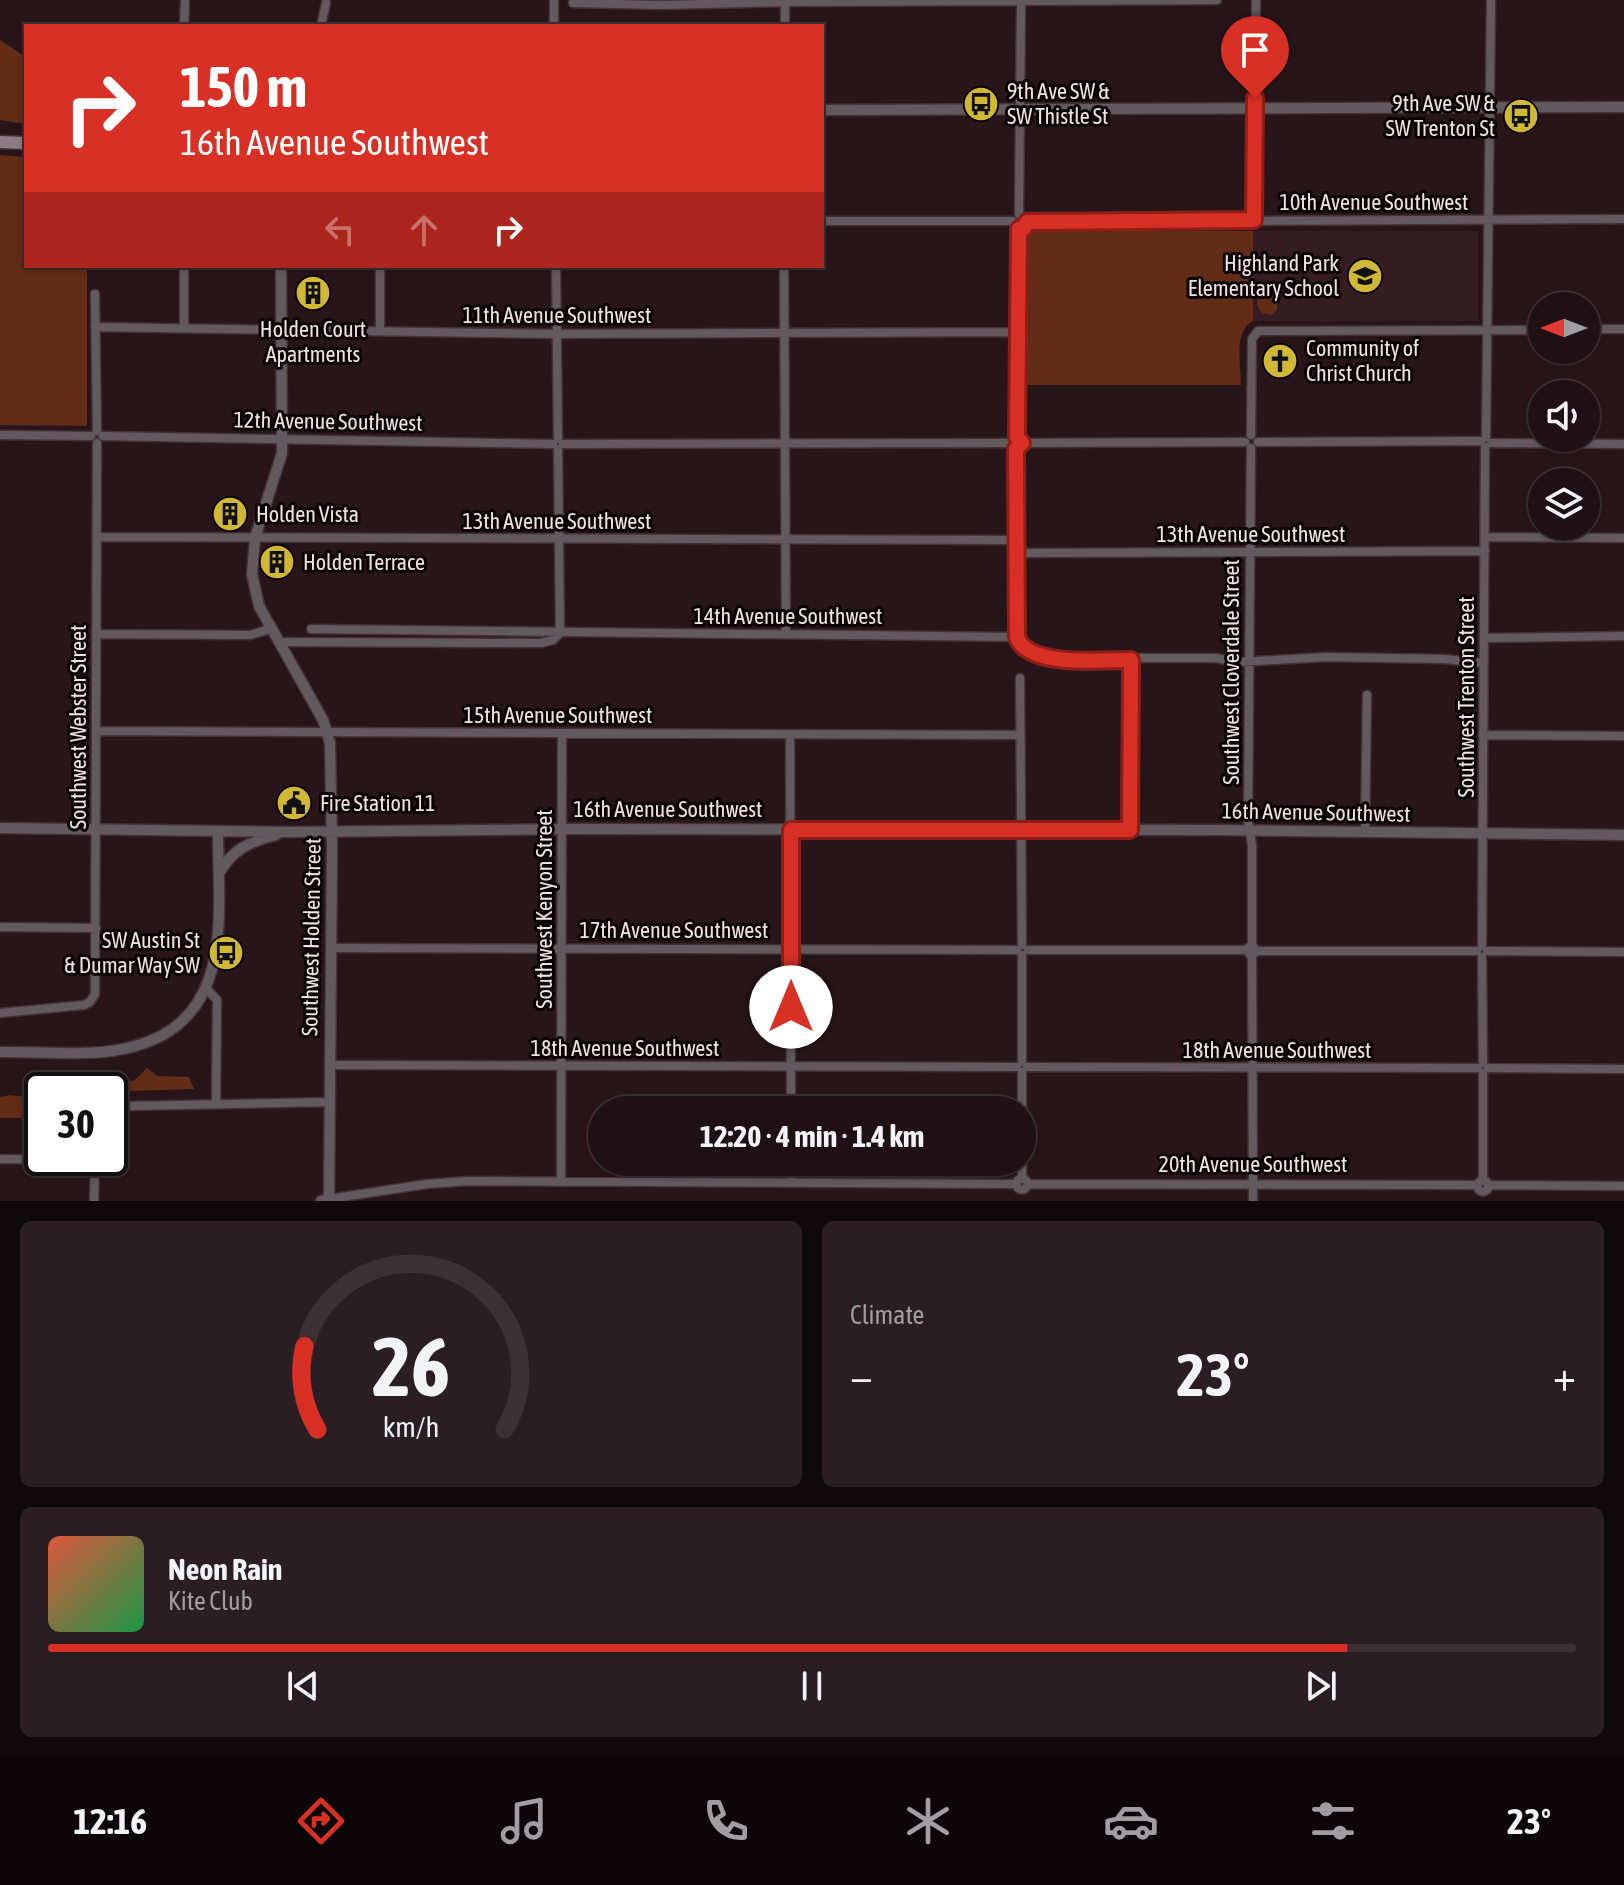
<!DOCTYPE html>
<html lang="en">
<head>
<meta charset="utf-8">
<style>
	:root { --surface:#1e1014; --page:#2b1e22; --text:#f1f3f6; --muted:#a19da0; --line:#3c3034; --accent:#d93025 }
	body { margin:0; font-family:"Asap Condensed",sans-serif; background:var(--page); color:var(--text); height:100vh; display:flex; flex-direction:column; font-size:30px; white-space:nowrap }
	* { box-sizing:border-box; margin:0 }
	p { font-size:26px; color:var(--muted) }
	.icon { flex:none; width:44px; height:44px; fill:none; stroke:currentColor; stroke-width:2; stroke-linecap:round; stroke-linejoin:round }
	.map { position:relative; height:1201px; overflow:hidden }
	.sheet { display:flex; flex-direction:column; gap:20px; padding:20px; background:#10090b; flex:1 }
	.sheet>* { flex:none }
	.hud { position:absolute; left:24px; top:24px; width:800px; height:244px; border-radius:0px; box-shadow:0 2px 6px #0004,0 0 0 2px var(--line); background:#d93025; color:#fff; overflow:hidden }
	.needle { width:52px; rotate:270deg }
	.controls { position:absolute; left:1528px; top:292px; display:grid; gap:16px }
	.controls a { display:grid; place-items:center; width:72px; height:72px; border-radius:50%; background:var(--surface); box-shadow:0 2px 6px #0004,0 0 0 2px var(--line); font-size:40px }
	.speed { position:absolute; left:24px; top:1072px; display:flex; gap:16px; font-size:40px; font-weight:700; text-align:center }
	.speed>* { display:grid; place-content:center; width:104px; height:104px; border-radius:50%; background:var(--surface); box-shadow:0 2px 6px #0004,0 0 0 2px var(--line); line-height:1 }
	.speed .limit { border:4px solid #111; border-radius:12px; background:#fff; color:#111 }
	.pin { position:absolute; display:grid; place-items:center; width:68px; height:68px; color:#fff; margin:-82px -34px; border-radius:50% 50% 50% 0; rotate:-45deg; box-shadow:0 0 8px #0007 }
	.pin .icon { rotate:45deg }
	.me { position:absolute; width:88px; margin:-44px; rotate:0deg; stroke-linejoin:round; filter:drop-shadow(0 0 6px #0008) }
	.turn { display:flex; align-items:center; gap:28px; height:168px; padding:0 24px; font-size:36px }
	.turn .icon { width:104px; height:104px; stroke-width:2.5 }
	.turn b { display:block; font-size:56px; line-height:68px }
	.lanes { display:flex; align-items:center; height:76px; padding:0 24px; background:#0003; justify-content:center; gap:40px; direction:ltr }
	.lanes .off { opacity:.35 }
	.big { font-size:60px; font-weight:700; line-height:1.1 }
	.sheet .widget { flex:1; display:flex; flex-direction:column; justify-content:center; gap:12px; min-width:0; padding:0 28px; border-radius:12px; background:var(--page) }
	.sheet .dial { align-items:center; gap:0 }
	.dial svg { height:208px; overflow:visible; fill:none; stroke:var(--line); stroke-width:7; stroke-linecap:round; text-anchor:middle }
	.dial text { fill:var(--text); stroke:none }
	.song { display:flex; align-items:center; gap:24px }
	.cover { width:96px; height:96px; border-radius:12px; background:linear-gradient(135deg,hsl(10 70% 55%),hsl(140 70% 35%)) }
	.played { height:8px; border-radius:4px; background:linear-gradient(90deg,var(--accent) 85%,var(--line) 85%) }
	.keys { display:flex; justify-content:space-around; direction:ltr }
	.heat { display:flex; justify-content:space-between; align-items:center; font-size:44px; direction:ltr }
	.sheet .tiles { flex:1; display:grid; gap:20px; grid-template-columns:1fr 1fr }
	.widget:last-child { grid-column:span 2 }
	.trip { position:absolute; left:588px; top:1096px; width:448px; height:80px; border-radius:40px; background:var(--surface); box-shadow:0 2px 6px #0004,0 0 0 2px var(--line); font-weight:700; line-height:80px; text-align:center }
	.menu { display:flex; height:128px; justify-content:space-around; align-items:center; background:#0c0608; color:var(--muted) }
	.menu .icon { width:56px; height:56px }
	.menu .current { color:var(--accent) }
	.menu b { font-size:36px; color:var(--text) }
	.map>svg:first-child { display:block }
	.built { fill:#351c23 }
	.green { fill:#622c17 }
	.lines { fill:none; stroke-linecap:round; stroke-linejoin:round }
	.minor-casing { stroke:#443236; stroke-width:11 }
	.tertiary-casing { stroke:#443236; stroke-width:13 }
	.secondary-casing { stroke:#443236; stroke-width:15 }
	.minor { stroke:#635a5f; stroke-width:8 }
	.tertiary { stroke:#635a5f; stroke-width:10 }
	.secondary { stroke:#8c7d85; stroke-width:12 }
	.route-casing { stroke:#8d1f18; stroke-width:20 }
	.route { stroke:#d93025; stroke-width:14 }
	.labels { text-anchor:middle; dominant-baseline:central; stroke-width:6; stroke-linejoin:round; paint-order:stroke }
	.poi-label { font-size:22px; fill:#f0e2e4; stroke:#0b0406; text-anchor:start }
	.street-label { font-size:22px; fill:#f0e2e4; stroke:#0b0406 }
</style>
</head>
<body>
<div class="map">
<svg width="1624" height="1201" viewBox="0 0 1624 1201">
	<rect width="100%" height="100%" fill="#28151a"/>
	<!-- built -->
	<path class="built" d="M1253 231H1478V321H1253Z"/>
	<!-- green -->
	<path class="green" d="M0 40 26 57V124L0 120Z
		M0 155 26 157V266H87V426L0 425Z
		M1028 230 1253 231V321C1233 331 1241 366 1241 385H1027Z
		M1259 282H1277V310L1271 315 1262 313 1257 305Z
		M147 1068 157 1076 189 1077 194 1089 130 1091 110 1107V1090H90L135 1080Z
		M10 1095 42 1099V1118H0V1097Z"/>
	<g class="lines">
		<defs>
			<path id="minor" d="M554 0V26
				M785 2V26
				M573 3 662 5 785 2 1217 0
				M184 26 185 0
				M321 26 326 3
				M1019 214 1021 0
				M1254 220 1256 0
				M822 221H1012
				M1027 222 1624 219
				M556 266 558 439
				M784 266 786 634
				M95 294 97 431
				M95 327 556 334 1018 332
				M184 327V266
				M1586 329H1624
				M380 331V266
				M0 435 91 436
				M1251 435 1252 339 1258 331 1542 330
				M103 436 553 444
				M1017 437 1019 229
				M1486 437 1491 0
				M1258 442 1481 441
				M1022 443 1245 442
				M1491 443 1624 444
				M563 444 1010 443
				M1251 448 1248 821 1252 845V945L1257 951 1251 956 1246 949 1252 945
				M558 449 560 633
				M1016 449 1017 637C1022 652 1037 655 1051 658H1215L1238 662 1326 657 1444 659 1484 663
				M97 537 1017 540
				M1485 537 1624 538
				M1017 553 1485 551
				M311 629 1017 637
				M97 634 250 635 270 629
				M1484 638 1624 636
				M278 642 541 643 553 640 560 633
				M1020 678 1022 945
				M96 731 1020 735
				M790 734 791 1110
				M1483 735 1624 736
				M1130 830 1131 660
				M1365 832 1367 695
				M0 927 96 928
				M1482 946 1485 447
				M331 948 1017 950
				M1028 950H1246
				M1257 951H1477
				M1487 951 1624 952
				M1022 955V1062
				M1252 956 1253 1201
				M1482 957 1483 1063
				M206 988 217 1000 216 1102
				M0 1013 84 1005 90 1002 95 994 97 443
				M329 1065 1017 1067
				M1027 1067 1478 1068
				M1488 1068 1624 1069
				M1022 1072V1179
				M1483 1073V1180
				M128 1106 329 1102
				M0 1159 95 1160
				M791 1162V1183
				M1016.5 1184a5.5 5.5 0 1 1 11 0a5.5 5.5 0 1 1-11 0Z
				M1477.5 1186a5.5 5.5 0 1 1 11 0a5.5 5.5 0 1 1-11 0Z
				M561 1182 562 733
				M1028 1184 1478 1185
				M1488 1185 1624 1186
				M329 1199 427 1184 468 1181 1017 1184
				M94 1201 95 1158"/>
			<path id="tertiary" d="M822 110 1624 107
				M281 266 282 453 255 538 252 574 259 606 323 720 330 743 332 847 329 1199 321 1201
				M0 828 289 832 569 829 1218 830 1624 835
				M219 873C233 849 249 842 276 835
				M0 1052C40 1051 84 1057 123 1049 237 1026 218 918 218 831"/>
			<path id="secondary" d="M0 142 26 143"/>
		</defs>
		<!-- minor casing -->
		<use href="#minor" class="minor-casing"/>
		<!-- tertiary casing -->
		<use href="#tertiary" class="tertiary-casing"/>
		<!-- secondary casing -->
		<use href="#secondary" class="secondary-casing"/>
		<!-- minor -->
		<use href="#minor" class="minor"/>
		<!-- tertiary -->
		<use href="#tertiary" class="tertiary"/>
		<!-- secondary -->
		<use href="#secondary" class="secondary"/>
	</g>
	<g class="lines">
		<defs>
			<path id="route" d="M791 1007V830H1130L1131 660C1104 660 1027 668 1017 637L1016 449 1022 443 1017 437 1019 229 1024 228 1027 222 1254 220 1255 98"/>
		</defs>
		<!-- route casing -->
		<use href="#route" class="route-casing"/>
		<!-- route -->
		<use href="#route" class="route"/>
	</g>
	<!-- icons -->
	<defs>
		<symbol id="bus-disc" viewBox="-11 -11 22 22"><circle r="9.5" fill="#d0b736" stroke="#0b0406"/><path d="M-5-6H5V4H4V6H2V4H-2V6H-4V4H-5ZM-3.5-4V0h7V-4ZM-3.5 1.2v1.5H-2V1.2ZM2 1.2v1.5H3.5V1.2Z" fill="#111"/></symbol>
		<symbol id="school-disc" viewBox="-11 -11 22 22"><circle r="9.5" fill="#d0b736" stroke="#0b0406"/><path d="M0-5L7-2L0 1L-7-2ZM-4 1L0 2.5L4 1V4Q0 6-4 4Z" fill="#111"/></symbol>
		<symbol id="building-disc" viewBox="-11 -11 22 22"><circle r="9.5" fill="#d0b736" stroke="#0b0406"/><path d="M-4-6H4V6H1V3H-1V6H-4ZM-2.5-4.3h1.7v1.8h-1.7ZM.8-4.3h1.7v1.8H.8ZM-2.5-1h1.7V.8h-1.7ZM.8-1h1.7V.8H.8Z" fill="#111"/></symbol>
		<symbol id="church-disc" viewBox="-11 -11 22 22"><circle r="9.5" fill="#d0b736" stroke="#0b0406"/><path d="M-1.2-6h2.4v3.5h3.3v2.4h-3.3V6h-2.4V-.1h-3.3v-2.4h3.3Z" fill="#111"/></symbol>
		<symbol id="civic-disc" viewBox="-11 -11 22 22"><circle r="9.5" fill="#d0b736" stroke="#0b0406"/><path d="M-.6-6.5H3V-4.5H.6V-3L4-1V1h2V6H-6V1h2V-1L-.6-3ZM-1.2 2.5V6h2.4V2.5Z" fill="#111"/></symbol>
	</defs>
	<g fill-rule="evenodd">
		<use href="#bus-disc" x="961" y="84" width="40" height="40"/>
		<use href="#bus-disc" x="1501" y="96" width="40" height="40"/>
		<use href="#school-disc" x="1345" y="256" width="40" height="40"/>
		<use href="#building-disc" x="293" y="273" width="40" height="40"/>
		<use href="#church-disc" x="1260" y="341" width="40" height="40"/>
		<use href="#building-disc" x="210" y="494" width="40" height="40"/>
		<use href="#building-disc" x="257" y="542" width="40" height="40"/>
		<use href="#civic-disc" x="274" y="783" width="40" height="40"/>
		<use href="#bus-disc" x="206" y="933" width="40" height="40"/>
	</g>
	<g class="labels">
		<!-- poi labels -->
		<g class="poi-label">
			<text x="1007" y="91">9th Ave SW &amp;<tspan x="1007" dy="25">SW Thistle St</tspan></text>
			<text x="1495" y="103" text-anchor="end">9th Ave SW &amp;<tspan x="1495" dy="25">SW Trenton St</tspan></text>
			<text x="1339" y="263" text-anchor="end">Highland Park<tspan x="1339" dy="25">Elementary School</tspan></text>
			<text x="313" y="329" text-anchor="middle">Holden Court<tspan x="313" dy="25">Apartments</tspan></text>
			<text x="1306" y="348">Community of<tspan x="1306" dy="25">Christ Church</tspan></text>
			<text x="256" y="514">Holden Vista</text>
			<text x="303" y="562">Holden Terrace</text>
			<text x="320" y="803">Fire Station 11</text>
			<text x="200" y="940" text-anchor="end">SW Austin St<tspan x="200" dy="25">&amp; Dumar Way SW</tspan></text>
		</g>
		<!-- street labels -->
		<g class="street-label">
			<text x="1374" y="202">10th Avenue Southwest</text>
			<text x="557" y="315">11th Avenue Southwest</text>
			<text transform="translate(328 421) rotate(1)">12th Avenue Southwest</text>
			<text x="557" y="521">13th Avenue Southwest</text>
			<text x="1251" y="534">13th Avenue Southwest</text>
			<text x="788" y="616">14th Avenue Southwest</text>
			<text transform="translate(1231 672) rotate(-90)">Southwest Cloverdale Street</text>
			<text transform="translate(1466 697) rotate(-90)">Southwest Trenton Street</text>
			<text x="558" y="715">15th Avenue Southwest</text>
			<text transform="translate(78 727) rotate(-90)">Southwest Webster Street</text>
			<text x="668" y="809">16th Avenue Southwest</text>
			<text transform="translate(1316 812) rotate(1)">16th Avenue Southwest</text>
			<text transform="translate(544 909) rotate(-90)">Southwest Kenyon Street</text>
			<text x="674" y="930">17th Avenue Southwest</text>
			<text transform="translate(311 937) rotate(-89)">Southwest Holden Street</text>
			<text x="625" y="1048">18th Avenue Southwest</text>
			<text x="1277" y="1050">18th Avenue Southwest</text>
			<text x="1253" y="1164">20th Avenue Southwest</text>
		</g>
	</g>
</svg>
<div class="controls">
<a><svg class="needle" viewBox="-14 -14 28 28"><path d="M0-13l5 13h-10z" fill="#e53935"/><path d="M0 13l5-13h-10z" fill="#a19da0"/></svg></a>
<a><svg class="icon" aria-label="sound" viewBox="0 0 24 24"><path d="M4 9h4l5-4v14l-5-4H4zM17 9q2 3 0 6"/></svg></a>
<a><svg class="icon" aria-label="layers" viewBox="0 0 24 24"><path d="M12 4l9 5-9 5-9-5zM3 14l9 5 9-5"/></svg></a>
</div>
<div class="speed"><div class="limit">30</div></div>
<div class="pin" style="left:1255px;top:98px;background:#d93025"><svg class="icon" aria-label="arrive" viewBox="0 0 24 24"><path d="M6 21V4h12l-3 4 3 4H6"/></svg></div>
<svg class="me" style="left:791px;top:1007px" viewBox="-20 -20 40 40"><circle r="19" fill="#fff"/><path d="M0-13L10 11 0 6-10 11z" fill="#d93025"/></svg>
<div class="trip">12:20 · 4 min · 1.4 km</div>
<div class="hud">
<div class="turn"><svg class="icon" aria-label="right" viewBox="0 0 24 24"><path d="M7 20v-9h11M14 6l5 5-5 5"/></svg><div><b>150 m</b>16th Avenue Southwest</div></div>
<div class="lanes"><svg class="icon off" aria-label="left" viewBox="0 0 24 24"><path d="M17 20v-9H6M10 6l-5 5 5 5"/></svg><svg class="icon off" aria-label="ahead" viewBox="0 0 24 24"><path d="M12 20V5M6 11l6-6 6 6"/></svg><svg class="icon" aria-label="right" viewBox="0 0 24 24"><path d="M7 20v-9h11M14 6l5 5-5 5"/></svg></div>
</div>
</div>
<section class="sheet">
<div class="tiles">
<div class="widget dial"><svg viewBox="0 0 100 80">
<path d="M14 69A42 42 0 1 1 86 69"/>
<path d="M14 69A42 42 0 0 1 9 37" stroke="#d93025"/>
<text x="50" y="56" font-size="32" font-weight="700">26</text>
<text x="50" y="72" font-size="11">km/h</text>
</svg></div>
<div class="widget"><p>Climate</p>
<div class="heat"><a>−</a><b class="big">23°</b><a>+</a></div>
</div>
<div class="widget">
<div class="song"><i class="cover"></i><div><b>Neon Rain</b><p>Kite Club</p></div></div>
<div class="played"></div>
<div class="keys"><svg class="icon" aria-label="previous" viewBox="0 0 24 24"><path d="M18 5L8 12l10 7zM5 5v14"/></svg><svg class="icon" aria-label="pause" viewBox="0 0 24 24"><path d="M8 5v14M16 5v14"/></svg><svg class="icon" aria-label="next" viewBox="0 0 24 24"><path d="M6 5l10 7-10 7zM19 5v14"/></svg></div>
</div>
</div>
</section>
<nav class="menu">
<b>12:16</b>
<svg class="icon current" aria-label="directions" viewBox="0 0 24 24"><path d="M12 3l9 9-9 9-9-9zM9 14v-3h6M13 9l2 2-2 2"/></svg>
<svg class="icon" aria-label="music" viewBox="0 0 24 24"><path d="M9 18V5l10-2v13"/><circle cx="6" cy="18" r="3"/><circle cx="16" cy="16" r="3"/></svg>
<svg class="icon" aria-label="phone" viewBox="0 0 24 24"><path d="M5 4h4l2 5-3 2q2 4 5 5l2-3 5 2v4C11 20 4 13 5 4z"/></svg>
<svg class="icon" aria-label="climate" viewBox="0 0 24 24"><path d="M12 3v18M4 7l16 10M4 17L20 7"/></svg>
<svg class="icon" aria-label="car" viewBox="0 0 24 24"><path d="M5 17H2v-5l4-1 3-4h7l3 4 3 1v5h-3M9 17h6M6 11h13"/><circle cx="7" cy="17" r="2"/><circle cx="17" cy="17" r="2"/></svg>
<svg class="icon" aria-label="filters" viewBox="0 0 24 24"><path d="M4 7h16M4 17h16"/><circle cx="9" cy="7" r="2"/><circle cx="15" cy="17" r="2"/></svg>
<b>23°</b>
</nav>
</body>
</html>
